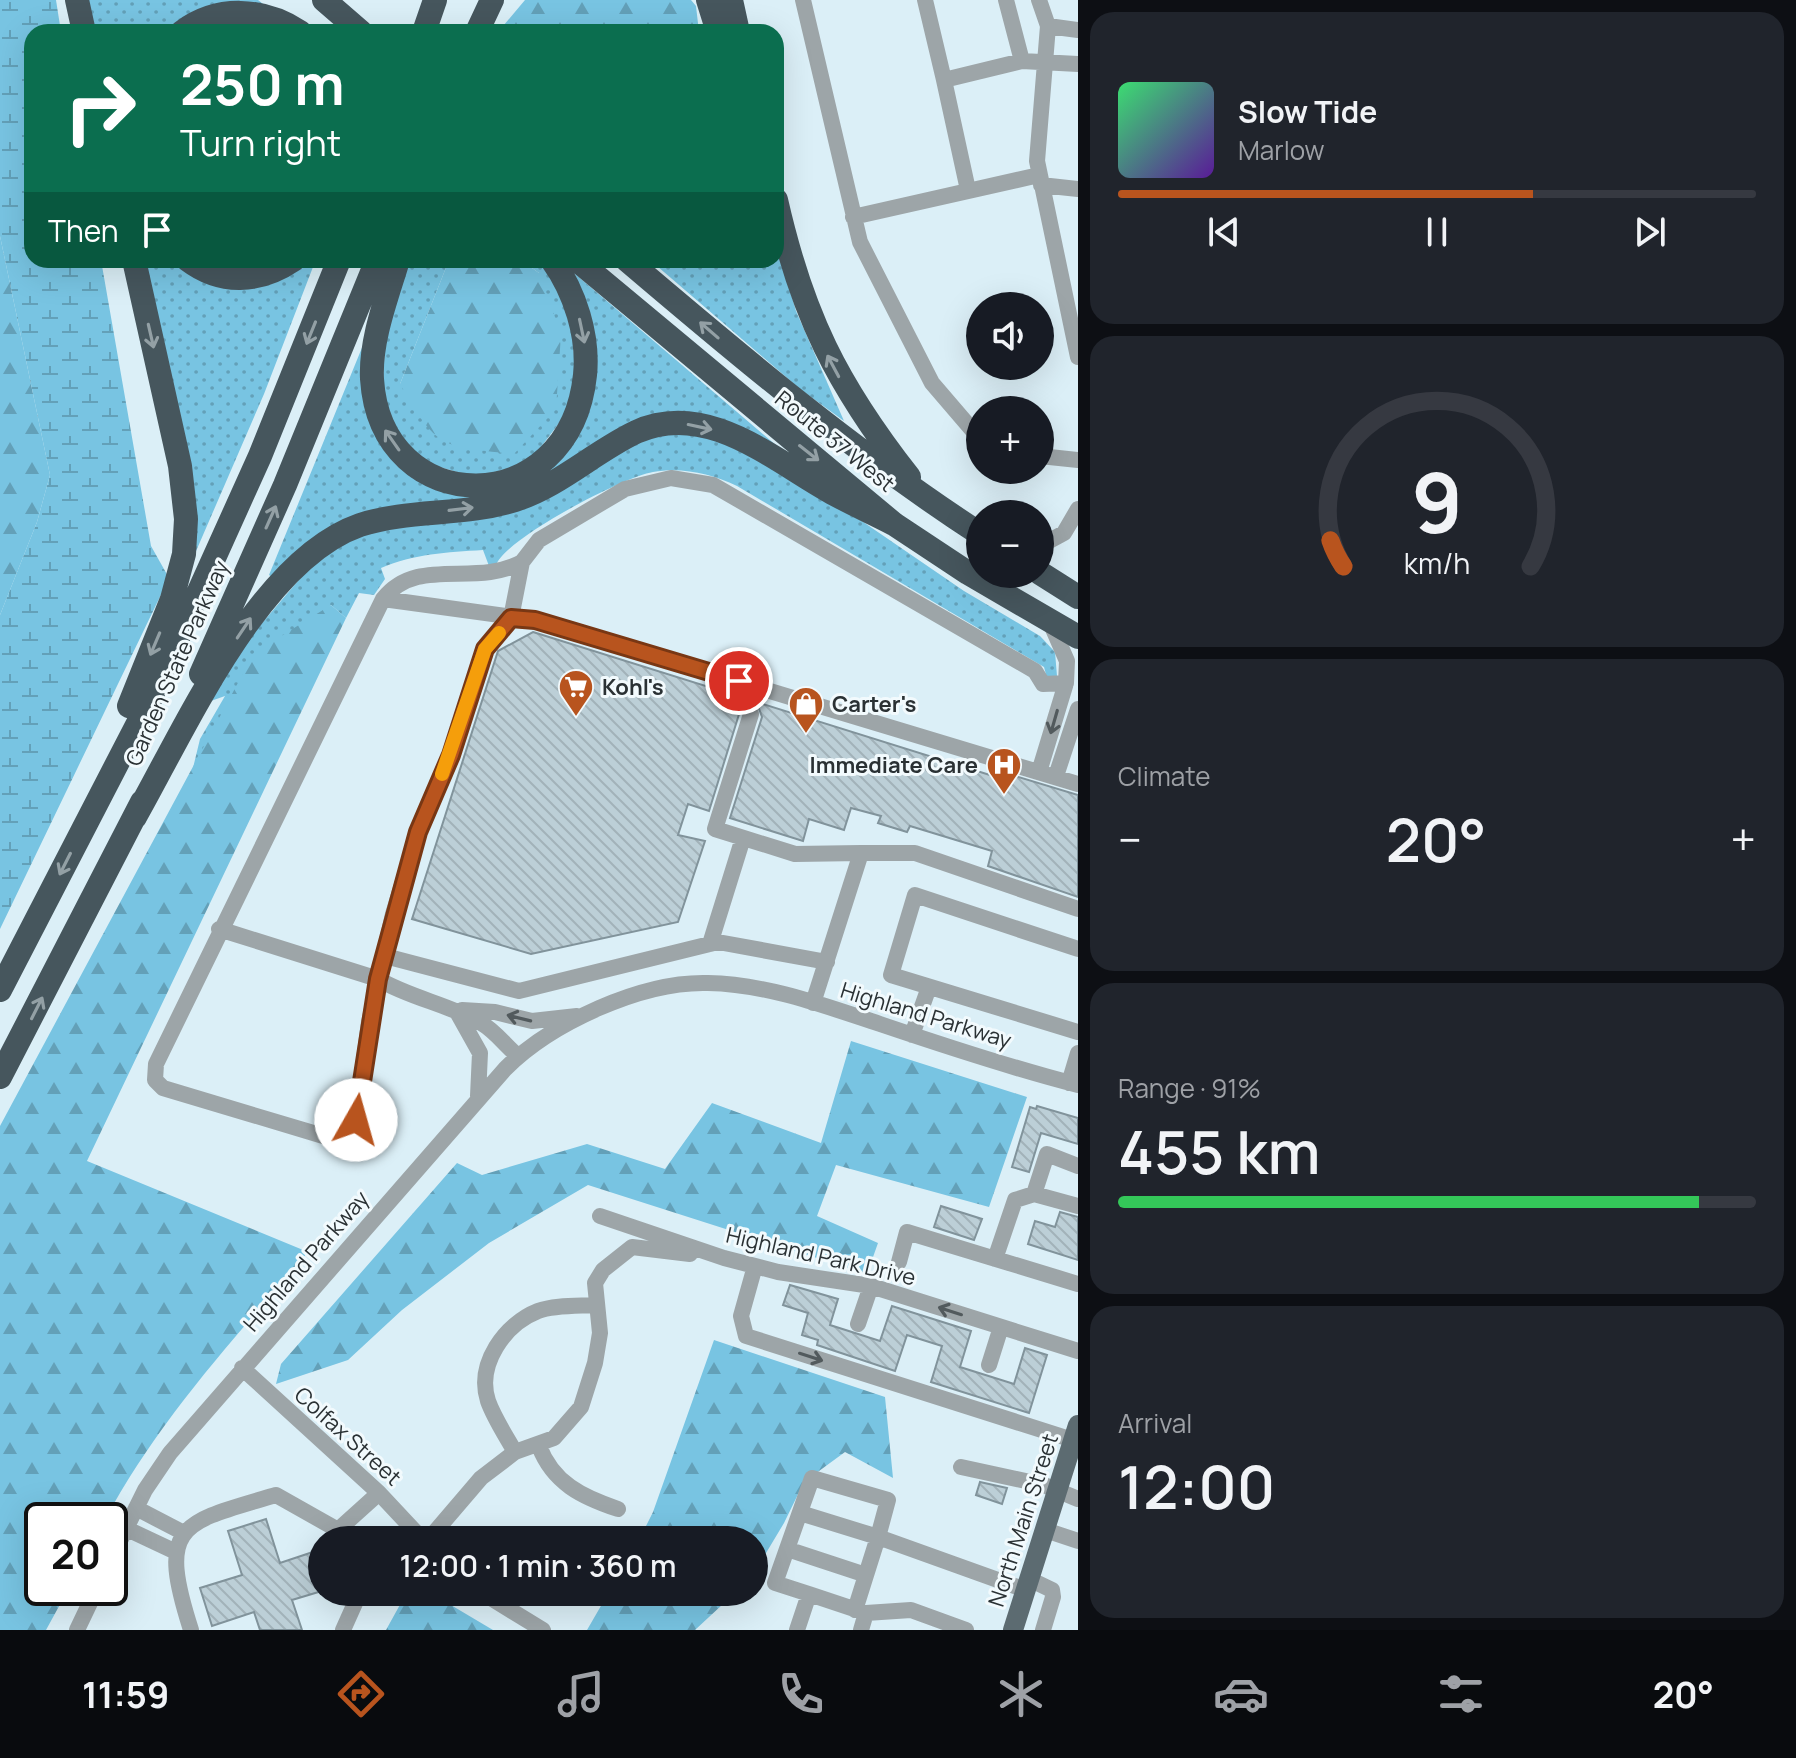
<!DOCTYPE html>
<html lang="en">
<head>
<meta charset="utf-8">
<style>
	:root { --surface:#171b24; --page:#20242c; --text:#f1f3f6; --muted:#9ea1a6; --line:#363941; --accent:#b8541e }
	body { margin:0; font-family:Manrope,sans-serif; background:var(--page); color:var(--text); height:100vh; display:flex; flex-direction:column; font-size:30px; white-space:nowrap }
	* { box-sizing:border-box; margin:0 }
	p { font-size:26px; color:var(--muted) }
	.icon { flex:none; width:44px; height:44px; fill:none; stroke:currentColor; stroke-width:2; stroke-linecap:round; stroke-linejoin:round }
	.map { position:relative; flex:1; overflow:hidden }
	.panel { display:flex; flex-direction:column; gap:12px; padding:12px; background:#0d0f14; width:718px }
	.panel>* { flex:none }
	.guide { position:absolute; left:24px; top:24px; width:760px; height:244px; border-radius:24px; box-shadow:0 8px 32px #0002; background:#0b6e4f; color:#fff; overflow:hidden }
	.controls { position:absolute; left:966px; top:292px; display:grid; gap:16px }
	.controls a { display:grid; place-items:center; width:88px; height:88px; border-radius:50%; background:var(--surface); box-shadow:0 8px 32px #0002; font-size:40px }
	.speed { position:absolute; left:24px; top:1502px; display:flex; gap:16px; font-size:40px; font-weight:700; text-align:center }
	.speed>* { display:grid; place-content:center; width:104px; height:104px; border-radius:50%; background:var(--surface); box-shadow:0 8px 32px #0002; line-height:1 }
	.speed .limit { border:4px solid #111; border-radius:12px; background:#fff; color:#111 }
	.pin { position:absolute; display:grid; place-items:center; width:68px; height:68px; color:#fff; margin:-34px; border:4px solid #fff; border-radius:50%; box-shadow:0 2px 8px #0007 }
	.me { position:absolute; width:88px; margin:-44px; rotate:7deg; stroke-linejoin:round; filter:drop-shadow(0 0 6px #0008) }
	.turn { display:flex; align-items:center; gap:28px; height:168px; padding:0 24px; font-size:36px }
	.turn .icon { width:104px; height:104px; stroke-width:2.5 }
	.turn b { display:block; font-size:56px; line-height:68px }
	.then { display:flex; align-items:center; height:76px; padding:0 24px; background:#0003; gap:16px; font-size:30px }
	.big { font-size:60px; font-weight:600; line-height:1.1 }
	.panel .widget { flex:1; display:flex; flex-direction:column; justify-content:center; gap:12px; min-width:0; padding:0 28px; border-radius:24px; background:var(--page) }
	.panel .dial { align-items:center; gap:0 }
	.dial svg { height:208px; overflow:visible; fill:none; stroke:var(--line); stroke-width:7; stroke-linecap:round; text-anchor:middle }
	.dial text { fill:var(--text); stroke:none }
	.song { display:flex; align-items:center; gap:24px }
	.cover { width:96px; height:96px; border-radius:12px; background:linear-gradient(135deg,hsl(140 70% 55%),hsl(270 70% 35%)) }
	.played { height:8px; border-radius:4px; background:linear-gradient(90deg,var(--accent) 65%,var(--line) 65%) }
	.keys { display:flex; justify-content:space-around; direction:ltr }
	.heat { display:flex; justify-content:space-between; align-items:center; font-size:44px; direction:ltr }
	.charge { height:12px; border-radius:6px; background:linear-gradient(90deg,#34c759 91%,var(--line) 0) }
	.trip { position:absolute; left:308px; top:1526px; width:460px; height:80px; border-radius:40px; background:var(--surface); box-shadow:0 8px 32px #0002; font-weight:600; line-height:80px; text-align:center }
	.menu { display:flex; height:128px; justify-content:space-around; align-items:center; background:#090b0e; color:var(--muted) }
	.menu .icon { width:56px; height:56px }
	.menu .current { color:var(--accent) }
	.menu b { font-size:36px; color:var(--text) }
	main { display:flex; flex:1; min-height:0 }
	.map>svg:first-child { display:block }
	.grass { fill:url(#grass-dots) }
	.forest { fill:url(#forest-firs) }
	.wetland { fill:url(#wetland-marsh) }
	.building { fill:url(#building-back-hatch); stroke:#81939b; stroke-width:2 }
	.lines { fill:none; stroke-linecap:round; stroke-linejoin:round }
	.minor { stroke:#9da5a8; stroke-width:16 }
	.major { stroke:#5c6b71; stroke-width:20 }
	.highway { stroke:#46565d; stroke-width:24 }
	.oneway { stroke:#93a0a5 }
	.oneway2 { stroke:#525a5d }
	.route-casing { stroke:#783714; stroke-width:20 }
	.route { stroke:#b8541e; stroke-width:14 }
	.slow { stroke:#f59e0b; stroke-width:14 }
	.labels { text-anchor:middle; dominant-baseline:central; stroke-width:6; stroke-linejoin:round; paint-order:stroke }
	.street-label { font-size:22px; fill:#2a3134; stroke:#f2fafd }
	.poi-label { font-size:22px; font-weight:bold; fill:#2a3134; stroke:#f2fafd; text-anchor:start }
</style>
</head>
<body>
<main>
<div class="map">
<svg width="1078" height="1630" viewBox="0 0 1078 1630">
	<defs>
		<pattern id="grass-dots" width="8" height="8" patternUnits="userSpaceOnUse" patternTransform="scale(2)"><rect width="8" height="8" fill="#78c4e2"/><path d="M2 2h.1M6 6h.1" fill="none" stroke="#63a0b8" stroke-width="1.8" stroke-linecap="round"/></pattern>
		<pattern id="forest-firs" width="22" height="20" patternUnits="userSpaceOnUse" patternTransform="scale(2)"><rect width="22" height="20" fill="#78c4e2"/><path d="M5 1l3.5 6h-7zM16 11l3.5 6h-7z" fill="#63a0b8"/></pattern>
		<pattern id="wetland-marsh" width="20" height="14" patternUnits="userSpaceOnUse" patternTransform="scale(2)"><rect width="20" height="14" fill="#78c4e2"/><path d="M1 5h8M5 5V1M11 12h8M15 12V8" fill="none" stroke="#63a0b8"/></pattern>
		<pattern id="building-back-hatch" width="6" height="6" patternUnits="userSpaceOnUse" patternTransform="scale(2)"><rect width="6" height="6" fill="#bccfd7"/><path d="M-1 5l2 2M0 0l6 6M5-1l2 2" fill="none" stroke="#a2b2b9"/></pattern>
	</defs>
	<rect width="100%" height="100%" fill="#dbeff7"/>
	<!-- grass -->
	<path class="grass" d="M86 0H258L267 7 175 26 168 32H93Z
		M776 241 796 311 844 421 800 389 650 260H776Z
		M143 260H174L186 270 298 267 305 263 313 267 264 394 187 572Z
		M403 260H449L400 384 539 273 521 260H543L572 318 575 376 569 410 528 464 474 477 426 463 399 436 382 393 387 319Z
		M574 273 784 452 690 416 511 493 384 510 272 577 269 575 368 333 376 429 481 492 581 424Z
		M683 431 731 442 853 515 964 591 1040 636 1055 652 1057 676 1047 678 1044 667 737 486C711 474 683 467 653 472 623 477 506 538 496 565L489 566 483 550C447 552 414 554 381 568L385 579 374 595 359 593 346 618 331 605 193 768 200 739 225 696 208 702 233 657 321 554 370 530 505 510 638 439Z"/>
	<!-- forest -->
	<path class="forest" d="M525 0H691L696 6 699 32H498Z
		M0 236 50 475 37 522 0 615Z
		M449 260H521L539 273 561 334 556 409 514 454C440 446 438 450 400 384Z
		M331 605 346 618 87 1161 308 1252C235 1338 158 1420 105 1520H42V1588H69L46 1630H0V1126L254 653Z
		M851 1041 1027 1097 989 1207 836 1165 817 1216 878 1243 867 1274 588 1185 489 1243 402 1310 348 1360 276 1384 281 1364 457 1163 482 1175 587 1144 665 1169 712 1103 821 1143Z
		M714 1340 885 1397 893 1478 845 1452 804 1482 784 1523 754 1573V1540H639L653 1512Z
		M407 1592H429L493 1630H386Z
		M609 1592H736L695 1630H587Z"/>
	<!-- wetland -->
	<path class="wetland" d="M0 0H56L61 32H32V260H101L151 546 169 578 0 929V615L37 522 50 475 0 236Z"/>
	<!-- building -->
	<path class="building" d="M533 632 1009 781 1012 775 1078 795V897L988 866 992 851 910 826 907 832 878 823 881 816 851 808 844 830 809 819 803 841 730 818 762 717 758 706 749 703 740 711 709 811 688 804 678 835 705 841 678 922 531 954 412 919 498 651Z
		M1037 1106 1078 1118V1144L1041 1133 1029 1172 1012 1167 1030 1107 1036 1109Z
		M941 1206 982 1219 974 1240 934 1227Z
		M1060 1212 1078 1217V1260L1028 1244 1035 1221 1055 1227Z
		M790 1285 838 1299 830 1325 880 1341 892 1306 971 1331 960 1367 1014 1384 1025 1348 1047 1355 1029 1413 931 1382 942 1346 907 1335 895 1371 817 1345 818 1340 802 1335 808 1313 783 1305Z
		M980 1482 1007 1488 1002 1504 976 1495Z
		M266 1519 280 1563 322 1549V1591L292 1600 302 1630H260L254 1612 212 1626 200 1588 242 1575 228 1531Z"/>
	<g class="lines">
		<!-- minor -->
		<path class="minor" d="M803 0 860 242 932 383 980 439
			M925 0 944 80
			M1039 0 1048 26 1037 161 1078 357
			M1048 26 1078 30
			M1022 61 1078 64
			M1041 185 1078 189
			M968 190 944 80 1022 61 1006 0
			M853 217 1039 175
			M1040 456 1078 460
			M1040 546 1064 533 1078 509
			M522 562C475 588 418 555 383 599L156 1064 155 1080 163 1088 330 1138 346 1135 356 1120 369 1022 393 914 418 832 451 755 485 649 511 618 522 562 539 540 625 489 671 478 713 485 1035 671 1043 684 1066 683
			M383 599 535 620 1078 784
			M751 714 715 829 795 854 861 853
			M1039 772 1066 683 1067 661 1050 622
			M1056 776 1078 709
			M219 929 378 979C410 998 448 1004 481 1023 494 1030 506 1046 518 1056
			M710 944 743 838
			M1078 949 915 895 891 975 1078 1032
			M385 956 519 991 718 942 827 962
			M813 1003 861 853H915L1078 909
			M462 1010 495 1012 532 1021 577 1016
			M457 1012 480 1053 478 1096
			M912 1035 929 987
			M1069 1083 1078 1053
			M1034 1194 1047 1154 1078 1166
			M600 1216 724 1258 778 1272 871 1286 1078 1351
			M995 1259 1015 1200 1034 1194 1078 1206
			M899 1262 907 1232 1078 1284
			M755 1266 741 1316 746 1336 1073 1440
			M858 1324 871 1286
			M989 1365 1001 1327
			M242 1368 379 1493 423 1540
			M539 1446C553 1483 582 1497 618 1509
			M515 1452C506 1436 494 1418 488 1401 476 1364 505 1324 538 1311 554 1305 577 1306 595 1305
			M961 1467 1044 1485 1078 1499
			M136 1508 184 1533
			M800 1513 878 1537 855 1610
			M125 1528 176 1552
			M338 1530 379 1493
			M1045 1530 1078 1541
			M428 1540 481 1478 515 1452 554 1438 581 1407 595 1363 600 1333 595 1283 603 1270 632 1247 690 1254
			M787 1549 866 1575
			M110 1561 145 1490 170 1453 505 1069C551 1023 642 981 708 983 767 984 825 1006 880 1024 945 1046 1011 1068 1078 1085
			M1029 1579 1052 1590 1053 1597 1043 1630
			M481 1592 543 1630
			M809 1594 866 1613 911 1610 966 1630
			M77 1630 97 1588
			M191 1630C157 1524 180 1523 276 1495L338 1530 342 1540
			M343 1630 360 1592
			M797 1630 809 1594 775 1583 812 1478 888 1500 878 1537 1026 1590
			M861 1630 866 1613"/>
		<!-- major -->
		<path class="major" d="M1013 1630 1078 1425"/>
		<!-- highway -->
		<path class="highway" d="M77 0 84 32
			M324 0 361 32
			M708 0 718 32
			M731 0 738 32
			M182 32C218 5 263 8 300 32
			M424 32 435 0
			M477 32 492 0
			M776 200C802 315 837 385 909 477
			M188 260C221 285 259 283 293 260
			M398 260C387 297 370 340 372 379 381 521 570 522 585 375 589 336 575 292 552 260
			M577 260 894 524 968 573 1078 637
			M627 260C741 357 854 452 980 534
			M1040 573 1078 597
			M201 674 285 485 377 260
			M129 706 172 599 184 554 186 519 180 466 134 260
			M135 817C185 729 259 560 360 525 409 509 465 516 515 500 559 486 594 452 636 432 706 400 772 459 829 491 850 503 873 513 894 524
			M0 990 150 700 260 456 339 260
			M0 1077 142 802"/>
	</g>
	<!-- one-way arrows -->
	<defs><path id="oneway-shaft" d="M-6 0H5M1.5-3L5.5 0L1.5 3" fill="none" stroke-width="1.6" stroke-linecap="round" stroke-linejoin="round" transform="scale(2)"/></defs>
	<g class="oneway">
		<use href="#oneway-shaft" transform="translate(709 330) rotate(-139)"/>
		<use href="#oneway-shaft" transform="translate(582 331) rotate(78)"/>
		<use href="#oneway-shaft" transform="translate(311 333) rotate(112)"/>
		<use href="#oneway-shaft" transform="translate(151 336) rotate(77)"/>
		<use href="#oneway-shaft" transform="translate(833 366) rotate(-118)"/>
		<use href="#oneway-shaft" transform="translate(700 427) rotate(12)"/>
		<use href="#oneway-shaft" transform="translate(392 440) rotate(-125)"/>
		<use href="#oneway-shaft" transform="translate(809 453) rotate(38)"/>
		<use href="#oneway-shaft" transform="translate(461 509) rotate(-7)"/>
		<use href="#oneway-shaft" transform="translate(271 517) rotate(-66)"/>
		<use href="#oneway-shaft" transform="translate(244 628) rotate(-56)"/>
		<use href="#oneway-shaft" transform="translate(155 644) rotate(113)"/>
		<use href="#oneway-shaft" transform="translate(65 864) rotate(117)"/>
		<use href="#oneway-shaft" transform="translate(37 1008) rotate(-63)"/>
	</g>
	<g class="oneway2">
		<use href="#oneway-shaft" transform="translate(1054 722) rotate(106)"/>
		<use href="#oneway-shaft" transform="translate(519 1018) rotate(-166)"/>
		<use href="#oneway-shaft" transform="translate(950 1311) rotate(-162)"/>
		<use href="#oneway-shaft" transform="translate(811 1357) rotate(18)"/>
	</g>
	<g class="lines">
		<defs>
			<path id="route" d="M356 1120 378 979 418 832 451 755 485 649 511 618 535 620 739 681"/>
		</defs>
		<!-- route casing -->
		<use href="#route" class="route-casing"/>
		<!-- route -->
		<use href="#route" class="route"/>
		<!-- slow -->
		<path class="slow" d="M442 774 485 649 499 633"/>
	</g>
	<!-- icons -->
	<defs>
		<symbol id="supermarket-pin" viewBox="-11 -11 22 30"><path d="M0 17L-7.5 6A9.5 9.5 0 1 1 7.5 6Z" fill="#b8541e" stroke="#f2fafd"/><path d="M-6-5.5h2.5l.6 2H6L4.5 2H-2.5L-4.4-4H-6ZM-1.5 3.2a1.3 1.3 0 1 0 .1 0ZM3 3.2a1.3 1.3 0 1 0 .1 0Z" fill="#fff"/></symbol>
		<symbol id="shop-pin" viewBox="-11 -11 22 30"><path d="M0 17L-7.5 6A9.5 9.5 0 1 1 7.5 6Z" fill="#b8541e" stroke="#f2fafd"/><path d="M-5-2.5h2.3a2.7 3.5 0 0 1 5.4 0H5L5.5 6h-11ZM-1.5-2.5h3a1.5 2.3 0 0 0-3 0Z" fill="#fff"/></symbol>
		<symbol id="hospital-pin" viewBox="-11 -11 22 30"><path d="M0 17L-7.5 6A9.5 9.5 0 1 1 7.5 6Z" fill="#b8541e" stroke="#f2fafd"/><path d="M-5-5h3v3.5h4V-5h3V5h-3V1.5h-4V5h-3Z" fill="#fff"/></symbol>
	</defs>
	<g fill-rule="evenodd">
		<use href="#supermarket-pin" x="556" y="667" width="40" height="54"/>
		<use href="#shop-pin" x="786" y="684" width="40" height="54"/>
		<use href="#hospital-pin" x="984" y="745" width="40" height="54"/>
	</g>
	<g class="labels">
		<!-- street labels -->
		<g class="street-label">
			<text transform="translate(835 441) rotate(39)">Route 37 West</text>
			<text transform="translate(177 663) rotate(-66)">Garden State Parkway</text>
			<text transform="translate(926 1015) rotate(17)">Highland Parkway</text>
			<text transform="translate(821 1256) rotate(13)">Highland Park Drive</text>
			<text transform="translate(306 1261) rotate(-49)">Highland Parkway</text>
			<text transform="translate(348 1436) rotate(42)">Colfax Street</text>
			<text transform="translate(1023 1520) rotate(-72)">North Main Street</text>
		</g>
		<!-- poi labels -->
		<g class="poi-label">
			<text x="602" y="687">Kohl's</text>
			<text x="832" y="704">Carter's</text>
			<text x="978" y="765" text-anchor="end">Immediate Care</text>
		</g>
	</g>
</svg>
<div class="controls">
<a><svg class="icon" aria-label="sound" viewBox="0 0 24 24"><path d="M4 9h4l5-4v14l-5-4H4zM17 9q2 3 0 6"/></svg></a>
<a>+</a>
<a>−</a>
</div>
<div class="speed"><div class="limit">20</div></div>
<div class="pin" style="left:739px;top:681px;background:#d93025"><svg class="icon" aria-label="arrive" viewBox="0 0 24 24"><path d="M6 21V4h12l-3 4 3 4H6"/></svg></div>
<svg class="me" style="left:356px;top:1120px" viewBox="-20 -20 40 40"><circle r="19" fill="#fff"/><path d="M0-13L10 11 0 6-10 11z" fill="#b8541e"/></svg>
<div class="trip">12:00 · 1 min · 360 m</div>
<div class="guide">
<div class="turn"><svg class="icon" aria-label="right" viewBox="0 0 24 24"><path d="M7 20v-9h11M14 6l5 5-5 5"/></svg><div><b>250 m</b>Turn right</div></div>
<div class="then">Then<svg class="icon" aria-label="arrive" viewBox="0 0 24 24"><path d="M6 21V4h12l-3 4 3 4H6"/></svg></div>
</div>
</div>
<section class="panel">
<div class="widget">
<div class="song"><i class="cover"></i><div><b>Slow Tide</b><p>Marlow</p></div></div>
<div class="played"></div>
<div class="keys"><svg class="icon" aria-label="previous" viewBox="0 0 24 24"><path d="M18 5L8 12l10 7zM5 5v14"/></svg><svg class="icon" aria-label="pause" viewBox="0 0 24 24"><path d="M8 5v14M16 5v14"/></svg><svg class="icon" aria-label="next" viewBox="0 0 24 24"><path d="M6 5l10 7-10 7zM19 5v14"/></svg></div>
</div>
<div class="widget dial"><svg viewBox="0 0 100 80">
<path d="M14 69A42 42 0 1 1 86 69"/>
<path d="M14 69A42 42 0 0 1 9 59" stroke="#b8541e"/>
<text x="50" y="56" font-size="32" font-weight="700">9</text>
<text x="50" y="72" font-size="11">km/h</text>
</svg></div>
<div class="widget"><p>Climate</p>
<div class="heat"><a>−</a><b class="big">20°</b><a>+</a></div>
</div>
<div class="widget"><p>Range · 91%</p><b class="big">455 km</b><div class="charge"></div></div>
<div class="widget"><p>Arrival</p><b class="big">12:00</b></div>
</section>
</main>
<nav class="menu">
<b>11:59</b>
<svg class="icon current" aria-label="directions" viewBox="0 0 24 24"><path d="M12 3l9 9-9 9-9-9zM9 14v-3h6M13 9l2 2-2 2"/></svg>
<svg class="icon" aria-label="music" viewBox="0 0 24 24"><path d="M9 18V5l10-2v13"/><circle cx="6" cy="18" r="3"/><circle cx="16" cy="16" r="3"/></svg>
<svg class="icon" aria-label="phone" viewBox="0 0 24 24"><path d="M5 4h4l2 5-3 2q2 4 5 5l2-3 5 2v4C11 20 4 13 5 4z"/></svg>
<svg class="icon" aria-label="climate" viewBox="0 0 24 24"><path d="M12 3v18M4 7l16 10M4 17L20 7"/></svg>
<svg class="icon" aria-label="car" viewBox="0 0 24 24"><path d="M5 17H2v-5l4-1 3-4h7l3 4 3 1v5h-3M9 17h6M6 11h13"/><circle cx="7" cy="17" r="2"/><circle cx="17" cy="17" r="2"/></svg>
<svg class="icon" aria-label="filters" viewBox="0 0 24 24"><path d="M4 7h16M4 17h16"/><circle cx="9" cy="7" r="2"/><circle cx="15" cy="17" r="2"/></svg>
<b>20°</b>
</nav>
</body>
</html>
